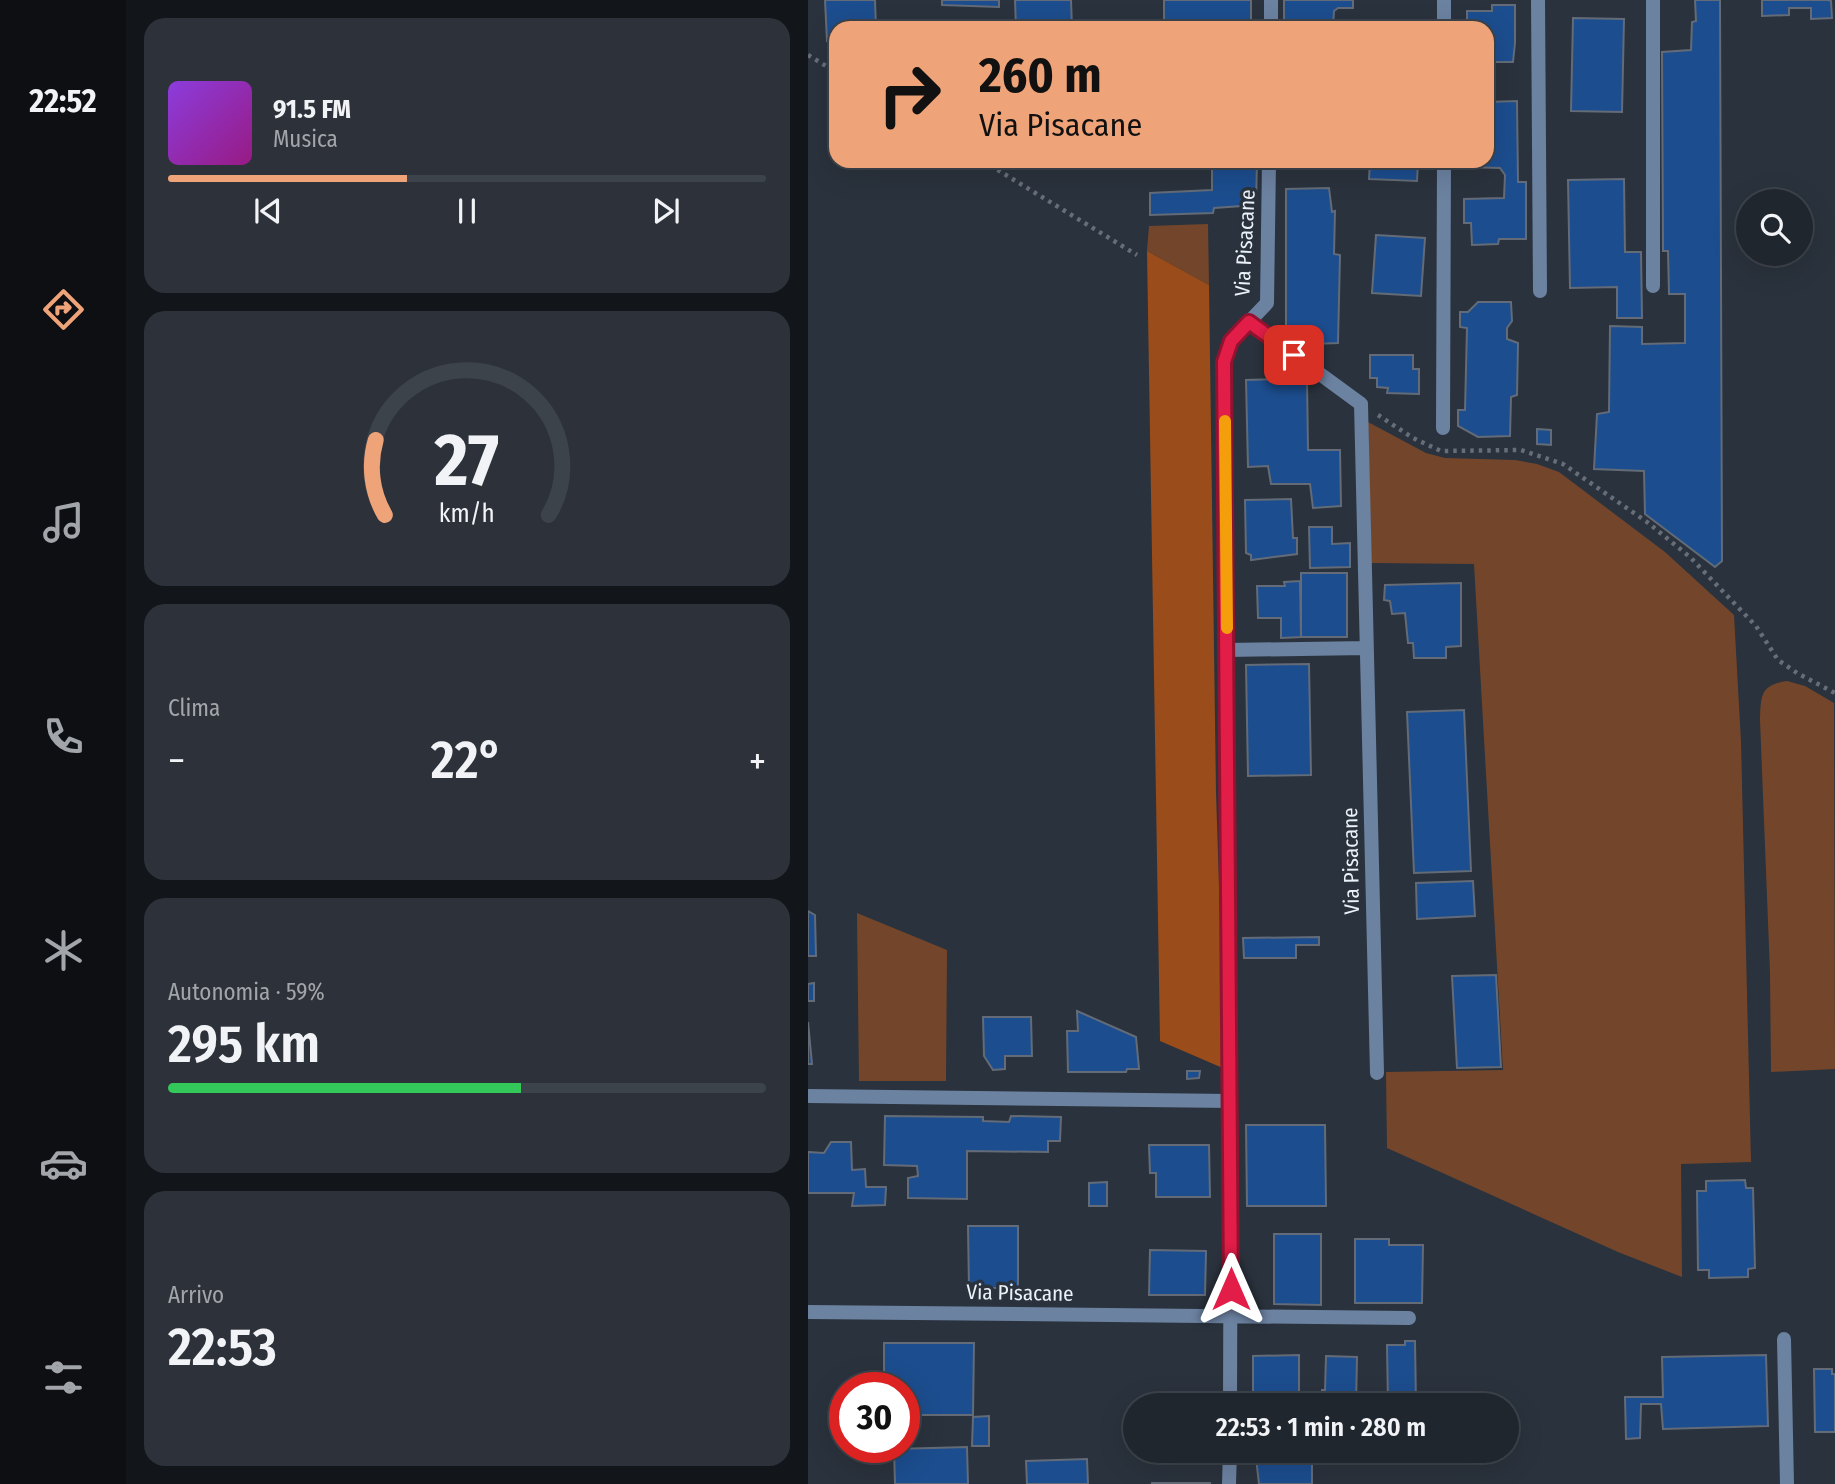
<!DOCTYPE html>
<html lang="it">
<head>
<meta charset="utf-8">
<style>
	:root { --surface:#20262e; --page:#2d323a; --text:#f1f3f6; --muted:#a2a5aa; --line:#3d434a; --accent:#efa378 }
	body { margin:0; font-family:"Fira Sans Condensed",sans-serif; background:var(--page); color:var(--text); height:100vh; display:flex; flex-direction:column; font-size:26px; white-space:nowrap }
	* { box-sizing:border-box; margin:0 }
	p { font-size:23px; color:var(--muted) }
	.icon { flex:none; width:38px; height:38px; fill:none; stroke:currentColor; stroke-width:2; stroke-linecap:round; stroke-linejoin:round }
	.map { position:relative; flex:1; overflow:hidden }
	.details { display:flex; flex-direction:column; gap:18px; padding:18px; background:#121519; width:682px }
	.details>* { flex:none }
	.guide { position:absolute; left:21px; top:21px; width:665px; height:147px; border-radius:21px; box-shadow:0 7px 28px #0002,0 0 0 2px var(--line); background:#efa378; color:#111; overflow:hidden }
	.controls { position:absolute; left:928px; top:189px; display:grid; gap:14px }
	.controls a { display:grid; place-items:center; width:77px; height:77px; border-radius:50%; background:var(--surface); box-shadow:0 7px 28px #0002,0 0 0 2px var(--line); font-size:35px }
	.speed { position:absolute; left:21px; top:1372px; display:flex; gap:14px; font-size:35px; font-weight:700; text-align:center }
	.speed>* { display:grid; place-content:center; width:91px; height:91px; border-radius:50%; background:var(--surface); box-shadow:0 7px 28px #0002,0 0 0 2px var(--line); line-height:1 }
	.speed .limit { border:10px solid #d22; background:#fff; color:#111 }
	.pin { position:absolute; display:grid; place-items:center; width:60px; height:60px; color:#fff; margin:-30px; border-radius:14px; box-shadow:0 4px 10px #0006 }
	.me { position:absolute; width:77px; margin:-38px; rotate:0deg; stroke-linejoin:round; filter:drop-shadow(0 0 5px #0008) }
	.turn { display:flex; align-items:center; gap:24px; height:147px; padding:0 35px; font-size:32px }
	.turn .icon { width:91px; height:91px; stroke-width:2.5 }
	.turn b { display:block; font-size:49px; line-height:60px }
	.big { font-size:52px; font-weight:600; line-height:1.1 }
	.details .card { flex:1; display:flex; flex-direction:column; justify-content:center; gap:10px; min-width:0; padding:0 24px; border-radius:21px; background:var(--page) }
	.details .dial { align-items:center; gap:0 }
	.dial svg { height:182px; overflow:visible; fill:none; stroke:var(--line); stroke-width:7; stroke-linecap:round; text-anchor:middle }
	.dial text { fill:var(--text); stroke:none }
	.song { display:flex; align-items:center; gap:21px }
	.cover { width:84px; height:84px; border-radius:10px; background:linear-gradient(135deg,hsl(270 70% 55%),hsl(310 70% 35%)) }
	.played { height:7px; border-radius:4px; background:linear-gradient(90deg,var(--accent) 40%,var(--line) 40%) }
	.keys { display:flex; justify-content:space-around; direction:ltr }
	.heat { display:flex; justify-content:space-between; align-items:center; font-size:38px; direction:ltr }
	.charge { height:10px; border-radius:5px; background:linear-gradient(90deg,#34c759 59%,var(--line) 0) }
	.trip { position:absolute; left:315px; top:1393px; width:396px; height:70px; border-radius:35px; background:var(--surface); box-shadow:0 7px 28px #0002,0 0 0 2px var(--line); font-weight:600; line-height:70px; text-align:center }
	main { display:flex; flex:1; min-height:0 }
	.menu { display:flex; flex-direction:column; width:126px; justify-content:space-around; align-items:center; background:#0d0f12; color:var(--muted) }
	.menu .icon { width:49px; height:49px }
	.menu .selected { color:var(--accent) }
	.menu b { font-size:32px; color:var(--text) }
	.map>svg:first-child { display:block }
	.green { fill:#73462b }
	.forest { fill:#9a4d1a }
	.building { fill:#1c4d8e; stroke:#626b77; stroke-width:2 }
	.lines { fill:none; stroke-linecap:round; stroke-linejoin:round }
	.path { stroke:#676e78; stroke-width:4.5; stroke-dasharray:3.5 5; stroke-linecap:butt }
	.minor { stroke:#6c82a1; stroke-width:14 }
	.route-casing { stroke:#92132f; stroke-width:18 }
	.route { stroke:#e11d48; stroke-width:12 }
	.slow { stroke:#f59e0b; stroke-width:12 }
	.labels { text-anchor:middle; dominant-baseline:central; stroke-width:7; stroke-linejoin:round; paint-order:stroke }
	.street-label { font-size:21px; fill:#ebf1f8; stroke:#2a323d }
</style>
</head>
<body>
<main>
<nav class="menu">
<b>22:52</b>
<svg class="icon selected" aria-label="directions" viewBox="0 0 24 24"><path d="M12 3l9 9-9 9-9-9zM9 14v-3h6M13 9l2 2-2 2"/></svg>
<svg class="icon" aria-label="music" viewBox="0 0 24 24"><path d="M9 18V5l10-2v13"/><circle cx="6" cy="18" r="3"/><circle cx="16" cy="16" r="3"/></svg>
<svg class="icon" aria-label="phone" viewBox="0 0 24 24"><path d="M5 4h4l2 5-3 2q2 4 5 5l2-3 5 2v4C11 20 4 13 5 4z"/></svg>
<svg class="icon" aria-label="climate" viewBox="0 0 24 24"><path d="M12 3v18M4 7l16 10M4 17L20 7"/></svg>
<svg class="icon" aria-label="car" viewBox="0 0 24 24"><path d="M5 17H2v-5l4-1 3-4h7l3 4 3 1v5h-3M9 17h6M6 11h13"/><circle cx="7" cy="17" r="2"/><circle cx="17" cy="17" r="2"/></svg>
<svg class="icon" aria-label="filters" viewBox="0 0 24 24"><path d="M4 7h16M4 17h16"/><circle cx="9" cy="7" r="2"/><circle cx="15" cy="17" r="2"/></svg>
</nav>
<section class="details">
<div class="card">
<div class="song"><i class="cover"></i><div><b>91.5 FM</b><p>Musica</p></div></div>
<div class="played"></div>
<div class="keys"><svg class="icon" aria-label="previous" viewBox="0 0 24 24"><path d="M18 5L8 12l10 7zM5 5v14"/></svg><svg class="icon" aria-label="pause" viewBox="0 0 24 24"><path d="M8 5v14M16 5v14"/></svg><svg class="icon" aria-label="next" viewBox="0 0 24 24"><path d="M6 5l10 7-10 7zM19 5v14"/></svg></div>
</div>
<div class="card dial"><svg viewBox="0 0 100 80">
<path d="M14 69A42 42 0 1 1 86 69"/>
<path d="M14 69A42 42 0 0 1 10 36" stroke="#efa378"/>
<text x="50" y="56" font-size="32" font-weight="700">27</text>
<text x="50" y="72" font-size="11">km/h</text>
</svg></div>
<div class="card"><p>Clima</p>
<div class="heat"><a>−</a><b class="big">22°</b><a>+</a></div>
</div>
<div class="card"><p>Autonomia · 59%</p><b class="big">295 km</b><div class="charge"></div></div>
<div class="card"><p>Arrivo</p><b class="big">22:53</b></div>
</section>
<div class="map">
<svg width="1027" height="1484" viewBox="0 0 1027 1484">
	<rect width="100%" height="100%" fill="#2a323d"/>
	<!-- green -->
	<path class="green" d="M400 224 401 285 339 251 341 226Z
		M560 422 618 453 637 458 707 460 729 464 751 472 857 552 926 615 933 742 943 1162 873 1164 874 1277 810 1252 579 1148 578 1072 695 1070 666 564 563 563Z
		M979 681 997 686 1026 703 1027 1069 963 1072 962 972 952 720C953 696 952 685 979 681Z
		M49 913 139 950 138 1081H51Z"/>
	<!-- forest -->
	<path class="forest" d="M339 251 401 285 408 793 417 1069 352 1041Z"/>
	<!-- building -->
	<path class="building" d="M17 0H67L68 28H28V40L19 41Z
		M134 0H191V7L134 5Z
		M207 0H263L264 28H208Z
		M356 0H443V28H356Z
		M476 0H545V8H530L526 11 525 28H476Z
		M887 0H912L914 561 907 567 837 514 836 471 786 469 789 414 801 412 802 326 834 327V344L877 343V294H861L860 251H855L854 52 883 50 884 22 888 21Z
		M954 0H1020L1023 1 1024 18 1003 19V8H981V15L954 16Z
		M684 5H707V43L705 62H679V28H659V11H684Z
		M765 18 816 19 814 112 763 111Z
		M142 23H168V28H142Z
		M709 101 710 182H718V239H691L690 244 664 245 663 223H656V199L696 198 697 175 692 168 657 167V161H679V102Z
		M404 161H449L448 205 406 208 405 213 342 215V193L404 190Z
		M562 161H610L609 181 561 179Z
		M816 179 817 252H833L834 318H809V287L762 288 760 180Z
		M521 188 524 212 527 211 526 254 532 255 530 343 505 344 504 337H496L478 327V189Z
		M568 235 617 238 613 296 564 293Z
		M670 302H703L704 321 699 328V339L710 343 709 395 703 397 702 436 670 437 650 426V410H657L659 328 652 327V312H660Z
		M562 355H605V369H611V394L579 393 580 388 569 387V378H562Z
		M499 378 500 450H532L533 506 505 508 502 484H463L460 466 440 467 438 380Z
		M729 429 743 430V445L729 444Z
		M483 499 485 538H489V554L443 560V555L438 553 437 500Z
		M501 527H524V544L542 543V567L502 568Z
		M493 573H539V637H493Z
		M492 581 493 637 473 638V618H450L449 586H477L476 582Z
		M653 583V646L638 647V658H606L605 643H600L597 613 584 614 582 601 576 600 577 585Z
		M501 664 503 775 440 776 438 665Z
		M656 710 663 871 606 873 599 712Z
		M665 881 667 916 609 919 608 883Z
		M0 911 7 915 8 956H0Z
		M511 937V945H488V958H436L435 938Z
		M688 975 693 1067 649 1068 644 976Z
		M6 983V1001H0V984Z
		M269 1011 328 1037 331 1069H319L318 1072H260L259 1031H270Z
		M175 1017H223L224 1056H197V1069L185 1070 176 1056Z
		M0 1022 4 1064H0Z
		M379 1071H392L391 1078 379 1079Z
		M77 1116 175 1117V1121L201 1122 203 1116 253 1117 252 1141H240V1152L159 1151V1199L100 1198V1178L110 1176 109 1166 76 1165Z
		M438 1125H517L518 1206H439Z
		M23 1142H43L44 1170 57 1169 58 1187H78L77 1205 44 1206 46 1193H0V1152L16 1153Z
		M341 1145H401L402 1197H348V1173H342Z
		M937 1180 938 1188H945L947 1268 940 1269V1277L901 1278V1270H890L889 1191H898V1181Z
		M299 1182V1206H281V1183Z
		M160 1226H210V1288H161Z
		M466 1234H513V1305L466 1304Z
		M547 1239H581V1245H615L614 1303H547Z
		M342 1250 398 1251 397 1295H341Z
		M597 1341H607L608 1405H580L579 1345H597Z
		M76 1343H166L165 1415H96V1388H76Z
		M491 1355V1405H445V1356Z
		M958 1355 960 1426 855 1429 853 1404H833L832 1438 818 1439 817 1397H855L854 1357Z
		M518 1356 549 1357 548 1405H514V1390H517Z
		M1006 1369H1024V1374H1027V1432H1007Z
		M181 1416V1446H164L165 1417Z
		M159 1447 160 1484H87L86 1449Z
		M504 1457V1484H451L448 1458Z
		M279 1459 280 1484H219L218 1461Z
		M344 1483H402V1484H344Z"/>
	<g class="lines">
		<!-- path -->
		<path class="path" d="M0 55 28 72
			M175 161 329 255
			M570 415 605 438 633 451 713 450 755 464 839 522 882 557 948 626 970 660 989 673 1027 693"/>
		<!-- minor -->
		<path class="minor" d="M730 0 732 291
			M463 28V0
			M636 28V0
			M845 286V0
			M441 322 553 404 569 1073
			M635 428 636 161
			M419 650 558 648
			M0 1096 423 1101
			M0 1312 601 1318
			M976 1339 979 1484
			M422 1405 423 1101 416 362 423 341 459 303 461 161
			M421 1484 422 1451"/>
	</g>
	<g class="lines">
		<defs>
			<path id="route" d="M423 1289 416 362 423 341 441 322 486 355"/>
		</defs>
		<!-- route casing -->
		<use href="#route" class="route-casing"/>
		<!-- route -->
		<use href="#route" class="route"/>
		<!-- slow -->
		<path class="slow" d="M417 421 419 628"/>
	</g>
	<g class="labels">
		<!-- street labels -->
		<g class="street-label">
			<text transform="translate(437 243) rotate(-87)">Via Pisacane</text>
			<text transform="translate(543 861) rotate(-91)">Via Pisacane</text>
			<text transform="translate(212 1293) rotate(1)">Via Pisacane</text>
		</g>
	</g>
</svg>
<div class="controls">
<a><svg class="icon" aria-label="search" viewBox="0 0 24 24"><circle cx="10" cy="10" r="6"/><path d="M15 15l6 6"/></svg></a>
</div>
<div class="speed"><div class="limit">30</div></div>
<div class="pin" style="left:486px;top:355px;background:#d93025"><svg class="icon" aria-label="arrive" viewBox="0 0 24 24"><path d="M6 21V4h12l-3 4 3 4H6"/></svg></div>
<svg class="me" style="left:423px;top:1289px" viewBox="-20 -20 40 40"><path d="M0-17L14 15 0 8-14 15z" fill="#e11d48" stroke="#fff" stroke-width="4"/></svg>
<div class="trip">22:53 · 1 min · 280 m</div>
<div class="guide">
<div class="turn"><svg class="icon" aria-label="right" viewBox="0 0 24 24"><path d="M7 20v-9h11M14 6l5 5-5 5"/></svg><div><b>260 m</b>Via Pisacane</div></div>
</div>
</div>
</main>
</body>
</html>
